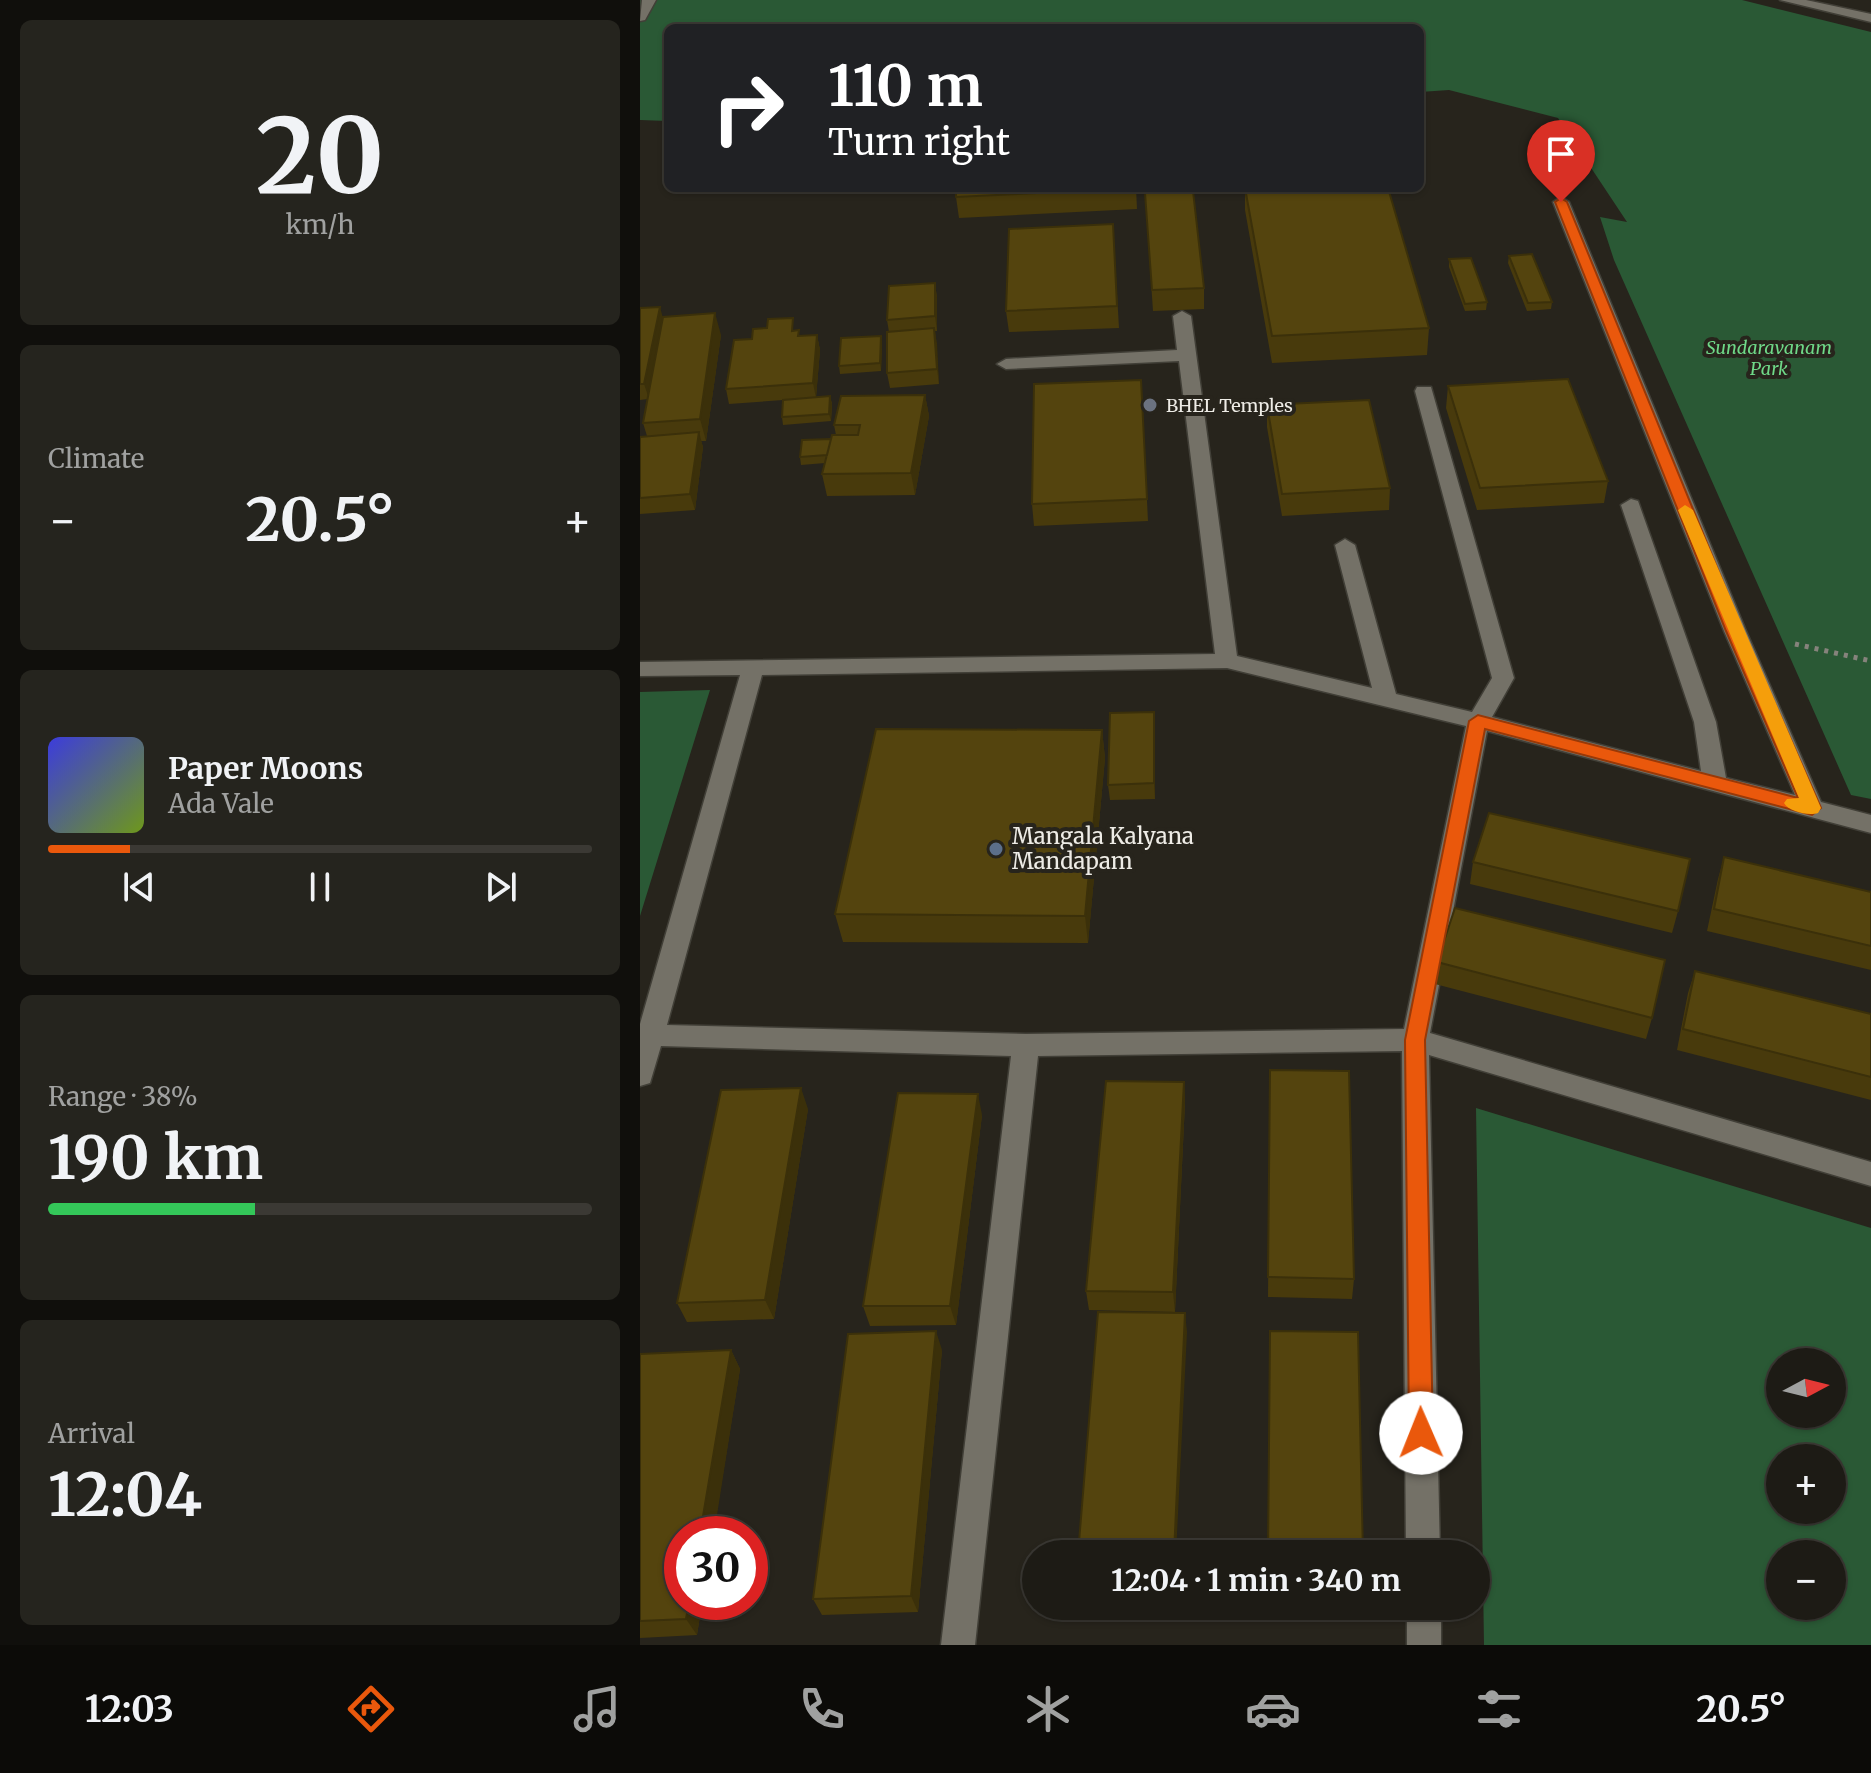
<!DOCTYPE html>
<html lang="en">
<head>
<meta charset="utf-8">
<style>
	:root { --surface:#1d1b15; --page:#25241e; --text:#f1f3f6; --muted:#a0a1a0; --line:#3b3934; --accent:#ea580c }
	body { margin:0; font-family:Merriweather,serif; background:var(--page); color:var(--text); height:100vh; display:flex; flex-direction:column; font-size:30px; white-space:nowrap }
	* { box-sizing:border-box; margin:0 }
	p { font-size:26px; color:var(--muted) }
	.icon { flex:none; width:44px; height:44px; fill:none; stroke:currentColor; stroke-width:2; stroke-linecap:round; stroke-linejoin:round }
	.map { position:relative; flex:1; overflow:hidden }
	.side { display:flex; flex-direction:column; gap:20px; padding:20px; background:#100f0c; width:640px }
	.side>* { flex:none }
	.hud { position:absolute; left:24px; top:24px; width:760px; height:168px; border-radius:12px; box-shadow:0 2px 6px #0004,0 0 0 2px var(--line); background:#202124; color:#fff; overflow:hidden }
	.needle { width:52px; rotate:83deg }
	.fabs { position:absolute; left:1126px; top:1348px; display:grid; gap:16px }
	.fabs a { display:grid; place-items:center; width:80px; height:80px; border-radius:50%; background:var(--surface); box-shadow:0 2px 6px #0004,0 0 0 2px var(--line); font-size:40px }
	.speed { position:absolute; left:24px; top:1516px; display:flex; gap:16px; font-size:40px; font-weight:700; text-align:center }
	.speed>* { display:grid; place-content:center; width:104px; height:104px; border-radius:50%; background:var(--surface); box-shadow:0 2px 6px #0004,0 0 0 2px var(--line); line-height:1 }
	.speed .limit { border:12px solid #d22; background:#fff; color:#111 }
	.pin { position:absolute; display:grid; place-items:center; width:68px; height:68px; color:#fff; margin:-82px -34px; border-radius:50% 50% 50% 0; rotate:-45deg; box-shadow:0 0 8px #0007 }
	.pin .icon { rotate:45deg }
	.me { position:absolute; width:88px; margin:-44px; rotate:359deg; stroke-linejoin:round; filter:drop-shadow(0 0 6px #0008) }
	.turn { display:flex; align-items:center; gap:28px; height:168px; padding:0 32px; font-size:36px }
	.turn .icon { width:104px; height:104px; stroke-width:2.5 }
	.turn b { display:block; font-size:56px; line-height:68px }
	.big { font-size:60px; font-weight:700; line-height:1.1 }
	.side .tile { flex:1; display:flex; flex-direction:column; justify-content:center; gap:12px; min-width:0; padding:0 28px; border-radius:12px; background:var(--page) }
	.side .dial { align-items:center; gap:0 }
	.dial b { font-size:104px; line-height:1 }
	.song { display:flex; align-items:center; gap:24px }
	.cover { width:96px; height:96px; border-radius:12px; background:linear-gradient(135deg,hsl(240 70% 55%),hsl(80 70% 35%)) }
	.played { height:8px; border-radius:4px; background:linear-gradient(90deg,var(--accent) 15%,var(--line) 15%) }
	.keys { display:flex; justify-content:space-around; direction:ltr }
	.heat { display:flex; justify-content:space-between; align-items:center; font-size:44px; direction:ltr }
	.charge { height:12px; border-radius:6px; background:linear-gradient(90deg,#34c759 38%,var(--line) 0) }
	.trip { position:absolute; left:382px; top:1540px; width:468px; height:80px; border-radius:40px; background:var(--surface); box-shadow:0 2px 6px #0004,0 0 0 2px var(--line); font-weight:700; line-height:80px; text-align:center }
	.dock { display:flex; height:128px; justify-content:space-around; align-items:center; background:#0c0b08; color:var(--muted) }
	.dock .icon { width:56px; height:56px }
	.dock .on { color:var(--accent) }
	.dock b { font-size:36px; color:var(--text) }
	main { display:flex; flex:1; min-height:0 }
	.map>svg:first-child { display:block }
	.green { fill:#2a5935; fill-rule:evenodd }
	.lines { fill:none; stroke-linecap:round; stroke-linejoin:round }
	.minor-casing { stroke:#413f37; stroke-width:3 }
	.path { stroke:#86837c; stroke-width:5; stroke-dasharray:4 6; stroke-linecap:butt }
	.minor { fill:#747167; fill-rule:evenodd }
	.wall { fill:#483a0c }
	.shaded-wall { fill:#3b300a }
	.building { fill:#54440e; stroke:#3b300a; stroke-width:2 }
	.route { fill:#ea580c; stroke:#983908; stroke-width:2 }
	.slow { fill:#f59e0b }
	.worship-dot { fill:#6b7280; stroke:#27241c; stroke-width:3 }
	.service-dot { fill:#5c6f8a; stroke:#27241c; stroke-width:3 }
	.labels { text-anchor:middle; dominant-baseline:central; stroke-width:8; stroke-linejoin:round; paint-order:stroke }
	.far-park-label { font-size:18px; font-style:italic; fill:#6fd988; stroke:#27241c }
	.far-poi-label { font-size:18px; fill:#eeece6; stroke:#27241c; text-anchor:start }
	.poi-label { font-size:22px; fill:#eeece6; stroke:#27241c; text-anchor:start }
</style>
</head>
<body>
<main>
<section class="side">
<div class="tile dial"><b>20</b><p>km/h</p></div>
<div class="tile"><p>Climate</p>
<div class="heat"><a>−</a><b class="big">20.5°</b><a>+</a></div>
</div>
<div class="tile">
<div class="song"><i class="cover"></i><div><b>Paper Moons</b><p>Ada Vale</p></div></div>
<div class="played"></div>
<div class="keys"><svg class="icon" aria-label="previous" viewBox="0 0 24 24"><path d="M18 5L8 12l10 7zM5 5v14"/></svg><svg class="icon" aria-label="pause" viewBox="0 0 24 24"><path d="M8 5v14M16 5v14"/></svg><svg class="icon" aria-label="next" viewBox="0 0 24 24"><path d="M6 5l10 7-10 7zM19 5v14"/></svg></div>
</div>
<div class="tile"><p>Range · 38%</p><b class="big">190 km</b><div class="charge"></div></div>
<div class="tile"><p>Arrival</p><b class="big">12:04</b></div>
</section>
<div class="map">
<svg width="1231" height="1645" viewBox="0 0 1231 1645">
	<rect width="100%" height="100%" fill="#27241c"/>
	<!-- green -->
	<path class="green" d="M0 0H1102L1231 32V799L1211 795 974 260 960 217 987 222 918 118 809 90 780 92V28H28V121L0 120Z
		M70 690 0 916V692Z
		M836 1108 1231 1228V1645H844ZM1140 1362H1192V1414H1140ZM1140 1458H1192V1510H1140ZM1140 1554H1192V1606H1140Z"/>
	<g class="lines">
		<defs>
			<path id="minor" d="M2 0H16L5 20 0 21Z
				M1140 0H1166L1231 14V22Z
				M921 197 929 202 1106 631 1181 802 1231 815V833L847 731 790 1033 1231 1162V1186L789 1055 800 1554H766L762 1051 398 1056 335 1645H301L371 1056 21 1046 10 1083 0 1086V1024L100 675 0 676V662L575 654 539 361 366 369 357 364 366 359 537 350 533 316 542 311 551 316 597 656 732 688 695 545 705 539 715 545 756 694 832 712 852 678 775 391 777 387H791L874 678 852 717 1061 771 1054 722 981 505 991 499 998 501 1076 722 1086 778 1155 795 1084 631 913 202ZM587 668 826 726 764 1029 386 1034 27 1025 122 675Z
				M767 1606H801V1645H767Z"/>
		</defs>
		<!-- minor casing -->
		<use href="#minor" class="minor-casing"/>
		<!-- path -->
		<path class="path" d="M1155 644 1231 661"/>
		<!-- minor -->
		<use href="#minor" class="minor"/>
	</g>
	<!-- wall -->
	<path class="wall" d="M496 188 497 209 319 218 316 197Z
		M605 188H748L789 328 787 355 632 363 605 210Z
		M505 193 564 288V309L513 311Z
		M473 224 479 328 369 332 366 311Z
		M869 256 912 302 911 309 887 311 868 263Z
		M809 259 847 302 846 310 825 311 809 267Z
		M295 283 297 298V331H295L299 384 250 388 247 373 249 332 247 320Z
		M0 308 23 318 81 335 66 441H61L63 447 55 510 0 514V437L7 436 3 423 8 399 0 400Z
		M156 330 160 336 177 335 180 350 176 397 190 396 192 404 191 421 143 425 142 417 143 400 89 404 86 389 112 339Z
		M242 343 241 371 200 374 199 366Z
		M501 380 508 521 394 526 392 504Z
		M808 386 968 481 964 503 837 510 806 408Z
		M285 395 289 416 275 495 187 496 182 474 185 463 161 465 160 457 196 435 194 425Z
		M627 405 750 488 749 510 642 516 627 427Z
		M515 727V799L470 800 468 785Z
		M462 730 465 758 448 943 203 942 195 914Z
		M1084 857 1231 892V970L1067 931 1078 879Z
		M833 862 1038 911 1032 933 830 884Z
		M797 962 1012 1018 1006 1039 795 984Z
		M1055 971 1231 1014V1100L1037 1050 1048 993Z
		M630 1070 714 1279 712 1299 628 1297Z
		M544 1082 545 1103 535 1312 449 1310 446 1291Z
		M168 1109 134 1319 47 1322 37 1303Z
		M342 1115 316 1325 230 1326 223 1306Z
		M91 1350 100 1369 57 1635 0 1638V1357Z
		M302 1350 278 1612 182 1615 173 1599Z
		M627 1606H723L722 1614 627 1613Z"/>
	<!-- shaded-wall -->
	<path class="shaded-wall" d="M295 283 297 298V331L295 316Z
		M20 307 24 322 9 399 4 384Z
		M75 313 81 335 66 441 60 419Z
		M294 328 297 343 299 384 297 369Z
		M177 335 180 350 176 398 173 383Z
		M241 336 242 343 241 371 240 363Z
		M285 395 289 416 275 495 271 473Z
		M190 396 192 404 191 421 189 414Z
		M59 432 63 447 55 510 50 494Z
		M514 712 515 727V799L514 783Z
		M462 730 465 758 448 943 445 916Z
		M544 1082 545 1103 535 1312 533 1292Z
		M161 1088 168 1109 134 1319 125 1300Z
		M338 1094 342 1115 316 1325 310 1306Z
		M545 1313 547 1332 536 1554H534Z
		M296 1331 302 1350 278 1612 271 1596Z
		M91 1350 100 1369 74 1534H60Z
		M49 1602H62L57 1635 46 1619Z"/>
	<!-- building -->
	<path class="building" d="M316 188H496L316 197Z
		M605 188H748L789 328 632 336Z
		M553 191 564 288 512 290 505 193Z
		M473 224 477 306 366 311 369 229Z
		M892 254 912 302 888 303 869 256Z
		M831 258 847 302 825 304 809 259Z
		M295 283V316L247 320 249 286Z
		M20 307 4 384H0V308Z
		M75 313 60 419 3 423 23 317Z
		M153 318 152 331 159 330 158 336 177 335 173 383 86 389 94 340 112 339 113 329 127 328 128 319Z
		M294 328 297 369 247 373V332Z
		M241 336 240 363 199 366 201 338Z
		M928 379 968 481 840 488 808 386Z
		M501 380 507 499 392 504 394 384Z
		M285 395 271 473 182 474 192 435H218L220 425H194L201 396Z
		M190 396 189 414 142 417 143 400Z
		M729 400 750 488 642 494 627 405Z
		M59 432 50 494 0 498V437Z
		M191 439 187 455 160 457 162 440Z
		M514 712V783L468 785 470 713Z
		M236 729 462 730 445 916 195 914Z
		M849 813 1050 859 1038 911 833 862Z
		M1084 857 1231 892V946L1074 909Z
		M815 908 1025 960 1012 1018 797 962Z
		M1055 971 1231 1014V1077L1043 1029Z
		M630 1070 709 1071 714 1279 628 1277Z
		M466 1081 544 1082 533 1292 446 1291Z
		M161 1088 125 1300 37 1303 81 1090Z
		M258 1093 338 1094 310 1306H223Z
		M458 1312 545 1313 534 1554H438Z
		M296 1331 271 1596 173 1599 208 1334Z
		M630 1331 718 1332 723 1554H628Z
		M91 1350 60 1534H42V1602H49L46 1619 0 1621V1354Z"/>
	<!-- route -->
	<path class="route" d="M921 198 927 202 1103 631 1181 808 1172 815 845 729 785 1040 793 1433 790 1441 781 1445 772 1441 769 1433 765 1040 829 721 838 715 1158 798 1086 631 915 202Z"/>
	<!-- slow -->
	<path class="slow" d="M1045 505 1053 510 1181 808 1178 813C1169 816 1149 812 1144 803L1147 799 1159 798 1038 510Z"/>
	<!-- markers -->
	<circle class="worship-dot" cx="510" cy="405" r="8"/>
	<circle class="service-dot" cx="356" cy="849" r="8"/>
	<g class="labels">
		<!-- far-park labels -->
		<g class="far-park-label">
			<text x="1129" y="347">Sundaravanam<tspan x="1129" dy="21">Park</tspan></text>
		</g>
		<!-- far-poi labels -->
		<g class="far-poi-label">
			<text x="526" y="405">BHEL Temples</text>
		</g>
		<!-- poi labels -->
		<g class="poi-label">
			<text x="372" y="836">Mangala Kalyana<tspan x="372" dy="25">Mandapam</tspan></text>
		</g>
	</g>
</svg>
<div class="fabs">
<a><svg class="needle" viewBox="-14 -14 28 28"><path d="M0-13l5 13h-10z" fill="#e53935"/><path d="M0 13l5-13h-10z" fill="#a0a1a0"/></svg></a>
<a>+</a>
<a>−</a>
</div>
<div class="speed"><div class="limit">30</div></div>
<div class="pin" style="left:921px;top:202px;background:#d93025"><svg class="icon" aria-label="arrive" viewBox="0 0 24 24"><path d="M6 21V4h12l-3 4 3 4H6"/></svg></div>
<svg class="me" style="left:781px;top:1433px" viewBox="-20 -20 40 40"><circle r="19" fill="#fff"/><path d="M0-13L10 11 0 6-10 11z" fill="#ea580c"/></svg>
<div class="trip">12:04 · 1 min · 340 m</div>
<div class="hud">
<div class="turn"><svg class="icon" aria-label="right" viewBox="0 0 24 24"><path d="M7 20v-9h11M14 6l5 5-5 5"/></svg><div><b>110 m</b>Turn right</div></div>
</div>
</div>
</main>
<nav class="dock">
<b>12:03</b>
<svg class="icon on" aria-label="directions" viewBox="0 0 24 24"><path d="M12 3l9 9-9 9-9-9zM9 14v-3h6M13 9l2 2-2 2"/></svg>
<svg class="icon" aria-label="music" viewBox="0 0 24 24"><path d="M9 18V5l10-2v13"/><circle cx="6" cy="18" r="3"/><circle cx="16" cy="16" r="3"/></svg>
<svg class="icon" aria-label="phone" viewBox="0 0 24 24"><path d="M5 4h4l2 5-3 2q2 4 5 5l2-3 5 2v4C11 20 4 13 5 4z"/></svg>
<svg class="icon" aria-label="climate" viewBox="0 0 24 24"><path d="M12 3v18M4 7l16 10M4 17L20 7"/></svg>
<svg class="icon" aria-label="car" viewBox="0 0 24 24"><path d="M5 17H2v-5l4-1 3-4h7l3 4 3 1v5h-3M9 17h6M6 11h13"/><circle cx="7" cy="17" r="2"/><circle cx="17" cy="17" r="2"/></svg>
<svg class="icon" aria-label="filters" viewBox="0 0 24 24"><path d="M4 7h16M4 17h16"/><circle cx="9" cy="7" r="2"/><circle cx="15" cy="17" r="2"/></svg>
<b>20.5°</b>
</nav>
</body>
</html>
